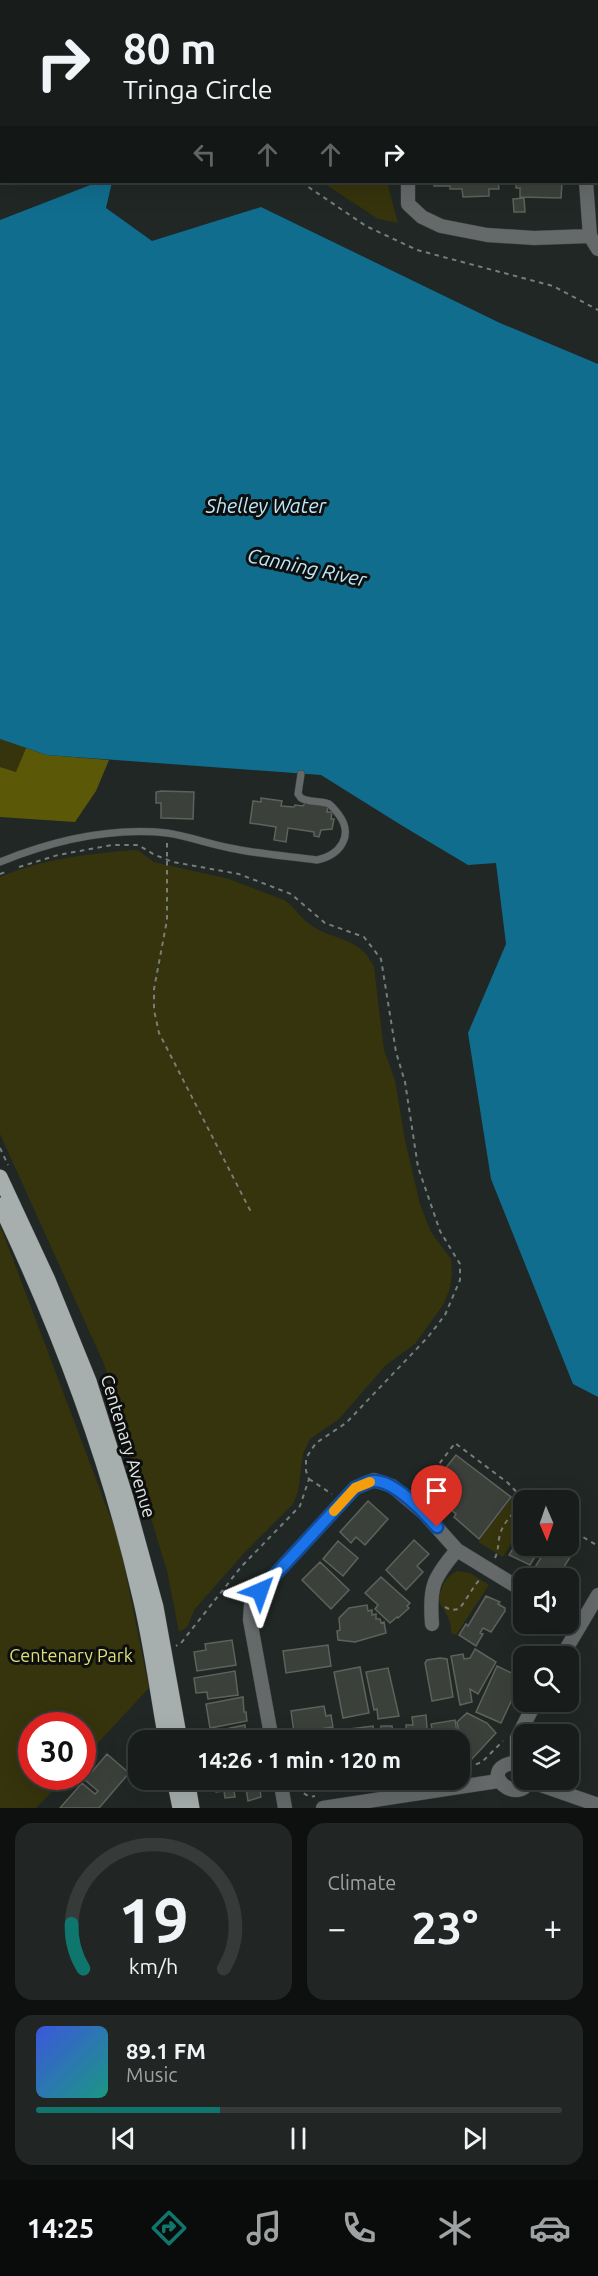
<!DOCTYPE html>
<html lang="en">
<head>
<meta charset="utf-8">
<style>
	:root { --surface:#181d1b; --page:#212624; --text:#f1f3f6; --muted:#9fa2a3; --line:#363b3a; --accent:#0f766e }
	body { margin:0; font-family:Ubuntu,sans-serif; background:var(--page); color:var(--text); height:100vh; display:flex; flex-direction:column; font-size:22px; white-space:nowrap }
	* { box-sizing:border-box; margin:0 }
	p { font-size:20px; color:var(--muted) }
	.icon { flex:none; width:33px; height:33px; fill:none; stroke:currentColor; stroke-width:2; stroke-linecap:round; stroke-linejoin:round }
	.map { position:relative; height:1808px; overflow:hidden }
	.sheet { display:flex; flex-direction:column; gap:15px; padding:15px; background:#0d100f; flex:1 }
	.sheet>* { flex:none }
	.guide { position:absolute; left:0px; top:0px; width:598px; height:183px; box-shadow:0 6px 24px #0002,0 0 0 2px var(--line); background:#181d1b; color:var(--text); overflow:hidden }
	.needle { width:39px; rotate:178deg }
	.buttons { position:absolute; left:513px; top:1490px; display:grid; gap:12px }
	.buttons a { display:grid; place-items:center; width:66px; height:66px; border-radius:12px; background:var(--surface); box-shadow:0 6px 24px #0002,0 0 0 2px var(--line); font-size:30px }
	.speed { position:absolute; left:18px; top:1712px; display:flex; gap:12px; font-size:30px; font-weight:700; text-align:center }
	.speed>* { display:grid; place-content:center; width:78px; height:78px; border-radius:50%; background:var(--surface); box-shadow:0 6px 24px #0002,0 0 0 2px var(--line); line-height:1 }
	.speed .limit { border:9px solid #d22; background:#fff; color:#111 }
	.pin { position:absolute; display:grid; place-items:center; width:51px; height:51px; color:#fff; margin:-62px -26px; border-radius:50% 50% 50% 0; rotate:-45deg; box-shadow:0 0 6px #0007 }
	.pin .icon { rotate:45deg }
	.me { position:absolute; width:66px; margin:-33px; rotate:43deg; stroke-linejoin:round; filter:drop-shadow(0 0 4px #0008) }
	.turn { display:flex; align-items:center; gap:21px; height:126px; padding:0 24px; font-size:27px }
	.turn .icon { width:78px; height:78px; stroke-width:2.5 }
	.turn b { display:block; font-size:42px; line-height:51px }
	.lanes { display:flex; align-items:center; height:57px; padding:0 24px; background:#0003; justify-content:center; gap:30px; direction:ltr }
	.lanes .off { opacity:.35 }
	.big { font-size:45px; font-weight:700; line-height:1.1 }
	.sheet .card { flex:1; display:flex; flex-direction:column; justify-content:center; gap:9px; min-width:0; padding:0 21px; border-radius:18px; background:var(--page) }
	.sheet .dial { align-items:center; gap:0 }
	.dial svg { height:156px; overflow:visible; fill:none; stroke:var(--line); stroke-width:7; stroke-linecap:round; text-anchor:middle }
	.dial text { fill:var(--text); stroke:none }
	.song { display:flex; align-items:center; gap:18px }
	.cover { width:72px; height:72px; border-radius:9px; background:linear-gradient(135deg,hsl(230 70% 55%),hsl(170 70% 35%)) }
	.played { height:6px; border-radius:3px; background:linear-gradient(90deg,var(--accent) 35%,var(--line) 35%) }
	.keys { display:flex; justify-content:space-around; direction:ltr }
	.heat { display:flex; justify-content:space-between; align-items:center; font-size:33px; direction:ltr }
	.sheet .tiles { flex:1; display:grid; gap:15px; grid-template-columns:1fr 1fr }
	.card:last-child { grid-column:span 2 }
	.trip { position:absolute; left:128px; top:1730px; width:342px; height:60px; border-radius:18px; background:var(--surface); box-shadow:0 6px 24px #0002,0 0 0 2px var(--line); font-weight:700; line-height:60px; text-align:center }
	.tab-bar { display:flex; height:96px; justify-content:space-around; align-items:center; background:#0a0c0b; color:var(--muted) }
	.tab-bar .icon { width:42px; height:42px }
	.tab-bar .selected { color:var(--accent) }
	.tab-bar b { font-size:27px; color:var(--text) }
	.map>svg:first-child { display:block }
	.green { fill:#35340c }
	.forest { fill:#5b5908 }
	.water { fill:#106d8e }
	.building { fill:#3c403b; stroke:#5e625c; stroke-width:1.5 }
	.lines { fill:none; stroke-linecap:round; stroke-linejoin:round }
	.lane-casing { stroke:#3b423f; stroke-width:8 }
	.street-casing { stroke:#3b423f; stroke-width:15 }
	.primary-casing { stroke:#3b423f; stroke-width:16 }
	.highway-casing { stroke:#3b423f; stroke-width:20 }
	.path { stroke:#777d7b; stroke-width:2; stroke-dasharray:4.5 4.5; stroke-linecap:butt }
	.lane { stroke:#656969; stroke-width:7 }
	.street { stroke:#656969; stroke-width:14 }
	.primary { stroke:#a6aeae; stroke-width:15 }
	.highway { stroke:#bfc9ca; stroke-width:18 }
	.route-casing { stroke:#114b97; stroke-width:15 }
	.route { stroke:#1a73e8; stroke-width:10 }
	.slow { stroke:#f59e0b; stroke-width:10 }
	.labels { text-anchor:middle; dominant-baseline:central; stroke-width:6; stroke-linejoin:round; paint-order:stroke }
	.street-label { font-size:18px; fill:#e1e6e4; stroke:#0c0f0d }
	.park-label { font-size:18px; fill:#e0df7a; stroke:#0c0f0d }
	.water-label { font-size:20px; font-style:italic; fill:#bfe7fb; stroke:#0c0f0d }
</style>
</head>
<body>
<div class="map">
<svg width="598" height="1808" viewBox="0 0 598 1808">
	<rect width="100%" height="100%" fill="#202724"/>
	<!-- green -->
	<path class="green" d="M322 182H387L398 223 378 219Z
		M0 739 26 748 16 772 0 767Z
		M133 850 139 851 154 862 229 879 284 900C294 906 299 916 308 923 332 942 360 935 374 967L384 1050 395 1080 405 1140 420 1204 431 1232 451 1259 452 1274 450 1289 443 1305 415 1344 386 1365 339 1419 310 1439 303 1454 298 1492 293 1504 245 1552 195 1609 187 1627 179 1632 167 1571 104 1364 0 1134V877C42 859 88 854 133 850Z
		M0 1225 119 1540 149 1688 83 1759 82 1725H32V1776H67L36 1808H0Z
		M514 1495 523 1503V1523L503 1557 478 1542Z
		M457 1571 470 1573 489 1585 456 1635 451 1633C452 1618 444 1613 439 1601 440 1588 445 1577 457 1571Z"/>
	<!-- forest -->
	<path class="forest" d="M26 748 47 755 109 760 96 791 75 822 0 817V767L16 772Z"/>
	<!-- water -->
	<path class="water" d="M98 182H112L106 208 152 241 261 207 500 323 598 364V1397L573 1384 491 1179 468 1033 506 944 496 863 468 865 401 825 321 775 47 755 0 739V220Z"/>
	<!-- building -->
	<path class="building" d="M434 182H498L499 189H489V196L463 197 462 189H450V186H434Z
		M516 182H562L561 198 520 197V188H516Z
		M524 198 525 212H514L513 199Z
		M161 791 194 792 193 819 161 818V803H156V792Z
		M261 798 282 801 281 806 294 807 295 805 303 806 305 803 328 806 327 812H332L331 819H334L332 829 321 830 319 837 314 836V832L288 828 286 842 274 840 276 827 250 823 253 801 261 802Z
		M456 1455 511 1497 479 1539 454 1517 456 1514 441 1502 443 1500 429 1489Z
		M368 1501 388 1519 365 1545 356 1537 351 1543 340 1532Z
		M524 1531V1545H542L530 1565 509 1555Z
		M568 1539 572 1542 568 1547 574 1551 557 1578H552L535 1567 549 1545H568Z
		M414 1540 429 1554 417 1566 423 1572 406 1590 386 1570Z
		M338 1541 358 1558 343 1576 323 1559Z
		M320 1562 349 1590 331 1609 302 1580Z
		M381 1577 410 1603 407 1606 409 1608 398 1618 397 1617 390 1623 375 1609 378 1605 365 1593Z
		M486 1596 500 1602 498 1604 505 1608V1611L491 1632 483 1628 480 1633 483 1634 476 1646 459 1635 466 1624 468 1626Z
		M367 1605 368 1611 372 1610V1615L376 1614V1619H380L381 1623 384 1622 386 1633 355 1642 338 1640 337 1631 340 1630 339 1618 349 1608Z
		M232 1640 236 1665 197 1671 194 1652 206 1650 205 1644Z
		M328 1645 331 1666 286 1673 283 1651Z
		M475 1649 496 1662 478 1694 470 1689 472 1702 460 1705 451 1656 463 1654 464 1659 470 1658Z
		M440 1658 447 1659 453 1697 432 1701 425 1663 427 1660Z
		M497 1666 522 1678 501 1723 476 1712Z
		M360 1667 369 1713 343 1718 334 1672Z
		M388 1668 399 1716 378 1719 377 1709 374 1710 366 1672Z
		M235 1671 238 1695 208 1699 207 1692 196 1693 194 1678Z
		M243 1697 244 1712H246L247 1721 210 1728 206 1704Z
		M324 1706 326 1716 331 1715 333 1727 294 1733 291 1711Z
		M467 1713 487 1723 496 1733 471 1760 463 1751 457 1722Z
		M426 1715 428 1740H407L406 1725H413L412 1717Z
		M455 1720 458 1740H434L431 1724Z
		M245 1725 246 1740H217L216 1731Z
		M373 1726 375 1740H351L350 1729Z
		M381 1726H392L393 1732 403 1731V1740H381Z
		M347 1732 348 1740H326L325 1734Z
		M107 1754 129 1773 99 1808H60L82 1783 95 1794 98 1791 85 1780Z
		M214 1779H232L235 1797 225 1798 224 1791 216 1792Z
		M238 1779H263L265 1789 260 1790 261 1797 248 1801 246 1788H240Z
		M301 1779H324L325 1783 302 1787Z"/>
	<g class="lines">
		<defs>
			<path id="lane" d="M0 862C52 841 110 827 167 833 188 836 209 844 230 848 258 854 288 856 317 860 340 855 354 836 339 815 336 811 333 807 329 804 320 800 309 803 301 798L298 794 301 774"/>
			<path id="street" d="M514 0 515 2
				M597 82 598 81
				M408 182V204L422 217 441 226 487 235 534 238 590 236
				M586 182 590 236 598 249
				M432 1624C429 1587 433 1578 457 1550
				M562 1656 598 1595
				M272 1740 250 1620 251 1605 260 1591 355 1488 374 1480 392 1486 424 1513 457 1550 524 1591
				M517 1763V1738L536 1701
				M524 1766 512 1763C475 1772 521 1808 529 1779
				M280 1779 285 1808
				M529 1781 598 1805
				M323 1808 498 1781"/>
			<path id="primary" d="M0 1177 48 1280 89 1381 126 1498 156 1607 180 1740
				M0 1205C59 1329 108 1458 139 1593 151 1641 157 1691 166 1740
				M174 1779 180 1808
				M187 1779 192 1808"/>
			<path id="highway" d="M244 2 247 0
				M315 2 318 0
				M0 103H2
				M0 119H2"/>
		</defs>
		<!-- lane casing -->
		<use href="#lane" class="lane-casing"/>
		<!-- street casing -->
		<use href="#street" class="street-casing"/>
		<!-- primary casing -->
		<use href="#primary" class="primary-casing"/>
		<!-- highway casing -->
		<use href="#highway" class="highway-casing"/>
		<!-- path -->
		<path class="path" d="M406 2 408 0
			M0 167H2
			M301 182 366 226 417 250 553 286 598 310
			M167 843V920L154 989V1010L159 1033 251 1212
			M19 867 58 855 112 845H138L155 855 173 862 239 874 291 894 325 923 364 937 381 959 396 1052 405 1082 418 1167 440 1231 460 1264V1280L445 1315 428 1337 346 1423 316 1443 306 1458V1471L309 1479 300 1506 241 1567 181 1643 176 1646
			M0 874 8 871
			M0 1148 8 1165
			M309 1479 332 1494
			M418 1492 455 1443 508 1483 524 1500
			M568 1528 598 1546
			M495 1558C498 1551 498 1546 499 1539 501 1524 513 1513 524 1503
			M445 1607 451 1610 459 1609C467 1599 471 1590 480 1579
			M264 1619 270 1602
			M557 1623 555 1626 557 1637
			M459 1771 482 1762 503 1741
			M392 1783 413 1779
			M296 1789 310 1797 315 1796"/>
		<!-- lane -->
		<use href="#lane" class="lane"/>
		<!-- street -->
		<use href="#street" class="street"/>
		<!-- primary -->
		<use href="#primary" class="primary"/>
		<!-- highway -->
		<use href="#highway" class="highway"/>
	</g>
	<g class="lines">
		<defs>
			<path id="route" d="M260 1591 355 1488C361 1486 368 1481 373 1481 393 1479 425 1513 437 1527"/>
		</defs>
		<!-- route casing -->
		<use href="#route" class="route-casing"/>
		<!-- route -->
		<use href="#route" class="route"/>
		<!-- slow -->
		<path class="slow" d="M334 1511 355 1488 370 1482"/>
	</g>
	<g class="labels">
		<!-- street labels -->
		<g class="street-label">
			<text transform="translate(129 1446) rotate(73)">Centenary Avenue</text>
		</g>
		<!-- park labels -->
		<g class="park-label">
			<text x="71" y="1655">Centenary Park</text>
		</g>
		<!-- water labels -->
		<g class="water-label">
			<text x="266" y="505">Shelley Water</text>
			<text transform="translate(307 567) rotate(12)">Canning River</text>
		</g>
	</g>
</svg>
<div class="buttons">
<a><svg class="needle" viewBox="-14 -14 28 28"><path d="M0-13l5 13h-10z" fill="#e53935"/><path d="M0 13l5-13h-10z" fill="#9fa2a3"/></svg></a>
<a><svg class="icon" aria-label="sound" viewBox="0 0 24 24"><path d="M4 9h4l5-4v14l-5-4H4zM17 9q2 3 0 6"/></svg></a>
<a><svg class="icon" aria-label="search" viewBox="0 0 24 24"><circle cx="10" cy="10" r="6"/><path d="M15 15l6 6"/></svg></a>
<a><svg class="icon" aria-label="layers" viewBox="0 0 24 24"><path d="M12 4l9 5-9 5-9-5zM3 14l9 5 9-5"/></svg></a>
</div>
<div class="speed"><div class="limit">30</div></div>
<div class="pin" style="left:437px;top:1527px;background:#d93025"><svg class="icon" aria-label="arrive" viewBox="0 0 24 24"><path d="M6 21V4h12l-3 4 3 4H6"/></svg></div>
<svg class="me" style="left:260px;top:1591px" viewBox="-20 -20 40 40"><path d="M0-17L14 15 0 8-14 15z" fill="#1a73e8" stroke="#fff" stroke-width="4"/></svg>
<div class="trip">14:26 · 1 min · 120 m</div>
<div class="guide">
<div class="turn"><svg class="icon" aria-label="right" viewBox="0 0 24 24"><path d="M7 20v-9h11M14 6l5 5-5 5"/></svg><div><b>80 m</b>Tringa Circle</div></div>
<div class="lanes"><svg class="icon off" aria-label="left" viewBox="0 0 24 24"><path d="M17 20v-9H6M10 6l-5 5 5 5"/></svg><svg class="icon off" aria-label="ahead" viewBox="0 0 24 24"><path d="M12 20V5M6 11l6-6 6 6"/></svg><svg class="icon off" aria-label="ahead" viewBox="0 0 24 24"><path d="M12 20V5M6 11l6-6 6 6"/></svg><svg class="icon" aria-label="right" viewBox="0 0 24 24"><path d="M7 20v-9h11M14 6l5 5-5 5"/></svg></div>
</div>
</div>
<section class="sheet">
<div class="tiles">
<div class="card dial"><svg viewBox="0 0 100 80">
<path d="M14 69A42 42 0 1 1 86 69"/>
<path d="M14 69A42 42 0 0 1 8 46" stroke="#0f766e"/>
<text x="50" y="56" font-size="32" font-weight="700">19</text>
<text x="50" y="72" font-size="11">km/h</text>
</svg></div>
<div class="card"><p>Climate</p>
<div class="heat"><a>−</a><b class="big">23°</b><a>+</a></div>
</div>
<div class="card">
<div class="song"><i class="cover"></i><div><b>89.1 FM</b><p>Music</p></div></div>
<div class="played"></div>
<div class="keys"><svg class="icon" aria-label="previous" viewBox="0 0 24 24"><path d="M18 5L8 12l10 7zM5 5v14"/></svg><svg class="icon" aria-label="pause" viewBox="0 0 24 24"><path d="M8 5v14M16 5v14"/></svg><svg class="icon" aria-label="next" viewBox="0 0 24 24"><path d="M6 5l10 7-10 7zM19 5v14"/></svg></div>
</div>
</div>
</section>
<nav class="tab-bar">
<b>14:25</b>
<svg class="icon selected" aria-label="directions" viewBox="0 0 24 24"><path d="M12 3l9 9-9 9-9-9zM9 14v-3h6M13 9l2 2-2 2"/></svg>
<svg class="icon" aria-label="music" viewBox="0 0 24 24"><path d="M9 18V5l10-2v13"/><circle cx="6" cy="18" r="3"/><circle cx="16" cy="16" r="3"/></svg>
<svg class="icon" aria-label="phone" viewBox="0 0 24 24"><path d="M5 4h4l2 5-3 2q2 4 5 5l2-3 5 2v4C11 20 4 13 5 4z"/></svg>
<svg class="icon" aria-label="climate" viewBox="0 0 24 24"><path d="M12 3v18M4 7l16 10M4 17L20 7"/></svg>
<svg class="icon" aria-label="car" viewBox="0 0 24 24"><path d="M5 17H2v-5l4-1 3-4h7l3 4 3 1v5h-3M9 17h6M6 11h13"/><circle cx="7" cy="17" r="2"/><circle cx="17" cy="17" r="2"/></svg>
</nav>
</body>
</html>
